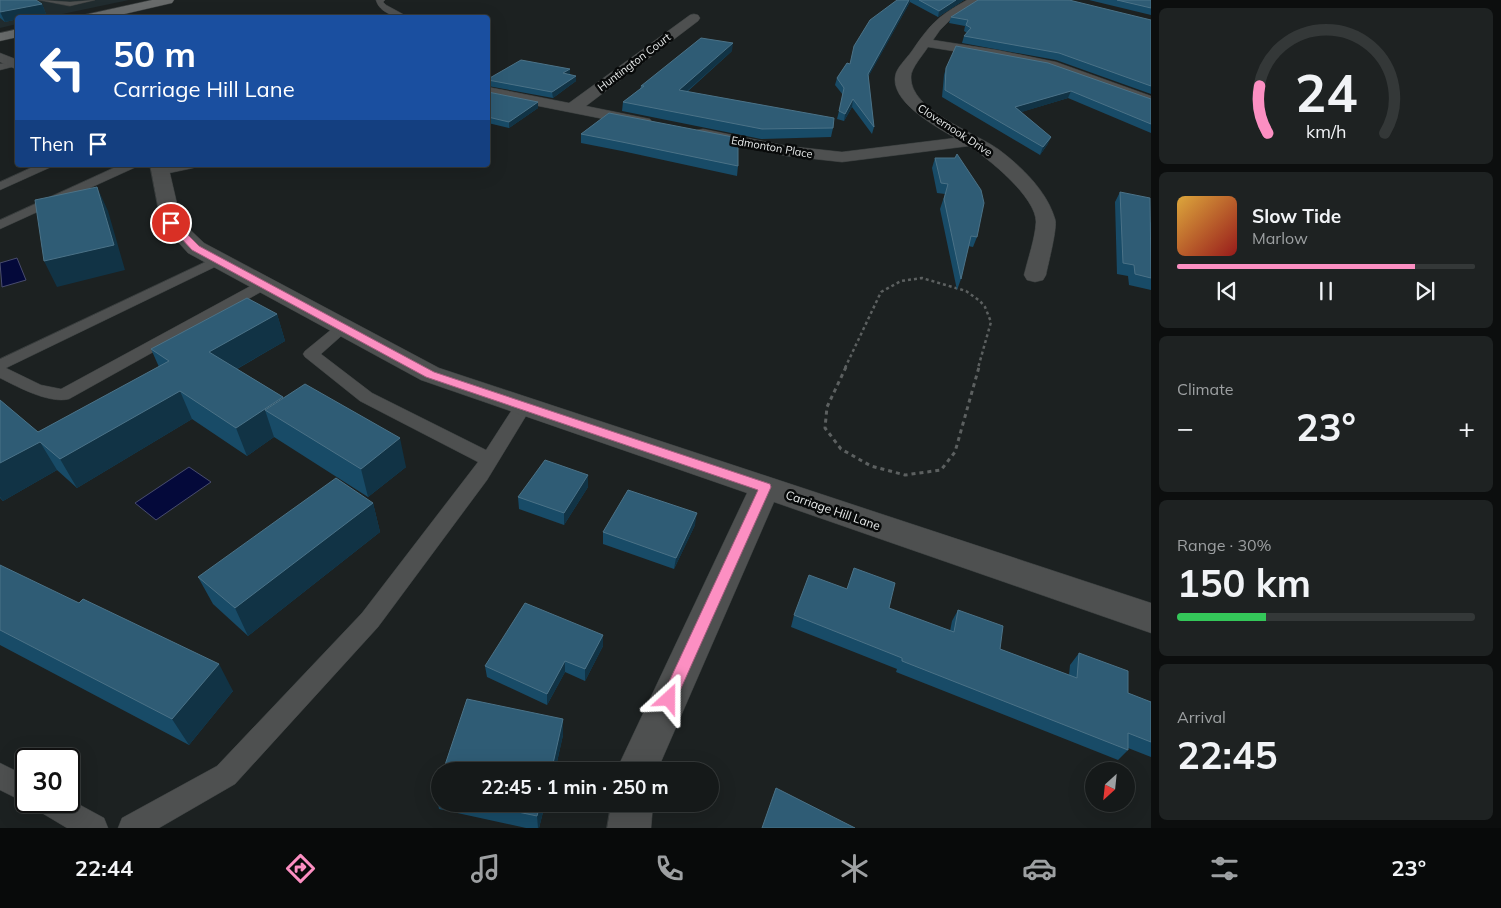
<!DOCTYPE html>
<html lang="en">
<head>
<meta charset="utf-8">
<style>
	:root { --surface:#151919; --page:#1e2222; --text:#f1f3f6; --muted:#9da0a2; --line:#343838; --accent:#fc8fc2 }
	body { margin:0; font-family:Mulish,sans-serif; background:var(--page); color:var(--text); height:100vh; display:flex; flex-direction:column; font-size:19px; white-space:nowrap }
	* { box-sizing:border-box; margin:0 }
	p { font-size:16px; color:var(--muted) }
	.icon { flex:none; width:28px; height:28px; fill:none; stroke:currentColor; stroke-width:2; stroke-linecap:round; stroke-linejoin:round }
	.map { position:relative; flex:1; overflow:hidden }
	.side { display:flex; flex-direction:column; gap:8px; padding:8px; background:#0c0e0e; width:350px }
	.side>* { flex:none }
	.hud { position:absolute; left:15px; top:15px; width:475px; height:152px; border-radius:5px; box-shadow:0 5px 20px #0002,0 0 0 1px var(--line); background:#1a4fa0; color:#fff; overflow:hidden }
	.needle { width:32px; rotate:207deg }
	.tools { position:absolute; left:1085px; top:762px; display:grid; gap:10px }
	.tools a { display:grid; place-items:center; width:50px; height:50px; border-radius:50%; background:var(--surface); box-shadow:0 5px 20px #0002,0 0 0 1px var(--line); font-size:25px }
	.speed { position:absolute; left:15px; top:748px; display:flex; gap:10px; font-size:25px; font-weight:700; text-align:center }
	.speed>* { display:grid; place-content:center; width:65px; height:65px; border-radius:50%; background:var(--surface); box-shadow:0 5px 20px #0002,0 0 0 1px var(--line); line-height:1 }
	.speed .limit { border:2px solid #111; border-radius:8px; background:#fff; color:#111 }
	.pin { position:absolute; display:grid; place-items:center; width:42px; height:42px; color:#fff; margin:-21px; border:2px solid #fff; border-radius:50%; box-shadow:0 1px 5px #0007 }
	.me { position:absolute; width:55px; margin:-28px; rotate:24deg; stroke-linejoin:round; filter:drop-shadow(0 0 4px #0008) }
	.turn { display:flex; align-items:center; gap:18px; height:105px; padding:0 15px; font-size:22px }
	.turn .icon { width:65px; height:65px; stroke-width:2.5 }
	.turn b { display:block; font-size:35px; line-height:42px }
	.then { display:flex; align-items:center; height:48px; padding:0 15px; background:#0003; gap:10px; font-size:19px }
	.big { font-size:38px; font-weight:700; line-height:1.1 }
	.side .widget { flex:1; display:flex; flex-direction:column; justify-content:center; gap:8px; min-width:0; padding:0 18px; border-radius:8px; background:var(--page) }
	.side .dial { align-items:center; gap:0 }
	.dial svg { height:130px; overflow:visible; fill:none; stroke:var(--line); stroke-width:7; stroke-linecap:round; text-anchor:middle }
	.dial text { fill:var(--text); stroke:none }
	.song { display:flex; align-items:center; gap:15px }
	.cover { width:60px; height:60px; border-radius:8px; background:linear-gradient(135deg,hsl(40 70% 55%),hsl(0 70% 35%)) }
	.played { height:5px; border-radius:2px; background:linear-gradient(90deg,var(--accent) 80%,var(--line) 80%) }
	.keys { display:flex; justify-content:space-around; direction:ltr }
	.heat { display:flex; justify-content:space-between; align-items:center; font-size:28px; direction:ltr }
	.charge { height:8px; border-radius:4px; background:linear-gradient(90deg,#34c759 30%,var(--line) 0) }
	.trip { position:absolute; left:431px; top:762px; width:288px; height:50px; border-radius:25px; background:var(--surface); box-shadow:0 5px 20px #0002,0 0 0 1px var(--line); font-weight:700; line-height:50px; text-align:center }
	.tab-bar { display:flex; height:80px; justify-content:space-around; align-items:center; background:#080a0a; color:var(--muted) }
	.tab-bar .icon { width:35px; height:35px }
	.tab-bar .on { color:var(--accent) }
	.tab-bar b { font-size:22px; color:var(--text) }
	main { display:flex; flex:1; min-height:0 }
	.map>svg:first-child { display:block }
	.built { fill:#212c2f }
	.water { fill:#04093a; stroke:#484c6e }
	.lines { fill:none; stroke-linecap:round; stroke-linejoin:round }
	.lane-casing { stroke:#383d3d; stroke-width:1 }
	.street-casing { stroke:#383d3d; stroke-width:1 }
	.secondary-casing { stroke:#383d3d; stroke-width:1 }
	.path-far1 { stroke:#5c6060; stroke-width:2.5; stroke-dasharray:3 3; stroke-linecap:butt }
	.path { stroke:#5c6060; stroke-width:3; stroke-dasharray:4 4; stroke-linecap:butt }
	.lane { fill:#4e5050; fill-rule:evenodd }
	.street { fill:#4e5050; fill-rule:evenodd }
	.secondary { fill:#686b6b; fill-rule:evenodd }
	.wall { fill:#184b67 }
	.shaded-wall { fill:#113345 }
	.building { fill:#2f5c75; stroke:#4b7287 }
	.route { fill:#fc8fc2; stroke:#a45d7e }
	.labels { text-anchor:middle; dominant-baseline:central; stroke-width:5; stroke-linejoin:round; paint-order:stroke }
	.far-street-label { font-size:11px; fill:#e6e9e9; stroke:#080a0a }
	.street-label { font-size:12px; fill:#e6e9e9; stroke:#080a0a }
</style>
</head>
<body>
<main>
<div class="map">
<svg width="1151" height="828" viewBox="0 0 1151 828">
	<rect width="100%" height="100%" fill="#1c2121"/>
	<!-- built -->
	<path class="built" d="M0 0H129L48 17 18 18 17 24 0 28Z"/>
	<!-- water -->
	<path class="water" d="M17 258 26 280 2 287 0 263Z
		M189 467 211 482 156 520 135 503Z"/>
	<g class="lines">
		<defs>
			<path id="lane" d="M39 0 70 2 95 0 70 6Z
				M376 0H385L383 2 386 5 410 18C397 18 379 13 376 0Z
				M13 61 18 64 16 66 0 70V64Z
				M37 165H53L51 167 0 190V182Z
				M120 165H138L136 167 0 229V220Z
				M174 165H199L193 168 160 175 154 171 156 169Z
				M218 256 223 257 225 260 223 263 6 368 41 385 61 389 258 282H268L270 285 268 288 69 399C49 404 18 387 0 378V359Z
				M343 322 348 324 351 327 348 330 321 354 372 393 486 450 517 402 523 400 529 402 532 406 487 480 378 627 235 784 159 828H118L122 818 217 766 362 613 478 462 360 401 305 357 303 354 305 351 338 324Z
				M0 763 26 776V801H31L26 803 0 790Z
				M69 799 104 818 108 828H67L37 810 33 801H69Z"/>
			<path id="street" d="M967 0H982L950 20 940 30 933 40 997 50 1056 62 1151 96V106L1046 68 997 58 928 47C923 55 911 68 911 77 910 110 974 132 998 149 1021 166 1047 191 1055 219 1058 227 1048 264 1046 275L1043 280 1035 282 1027 280 1024 275C1028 258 1035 239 1036 222 1036 197 989 159 969 146L842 162 787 156 703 139 697 138 695 134 697 130 703 129 787 146 842 152 955 138C937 127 887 101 896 73 899 65 909 56 914 48 932 22 940 15 967 0Z
				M694 14 698 15 700 18 698 21 586 106 650 119 652 122 650 125 644 127 488 96V87L569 103 690 15Z
				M0 53 18 60V70L0 62Z
				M150 165H168L181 221 204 243 439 368 1151 603V633L774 502 657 771H616L747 493 421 380 188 253 161 223Z
				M611 804H653L651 828H607Z"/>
			<path id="secondary" d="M152 0H174L172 3 107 18H82L84 15Z
				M18 29V37L0 41V33Z"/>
		</defs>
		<!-- lane casing -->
		<use href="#lane" class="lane-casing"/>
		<!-- street casing -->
		<use href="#street" class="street-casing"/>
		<!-- secondary casing -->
		<use href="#secondary" class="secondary-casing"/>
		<!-- path-far1 -->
		<path class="path-far1" d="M845 368 881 292 901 281 922 278 966 291 980 301 985 307 991 322 978 368"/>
		<!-- path -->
		<path class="path" d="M846 367 827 407 825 428 841 449 871 466 905 475 941 470 955 452 979 367"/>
		<!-- lane -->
		<use href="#lane" class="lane"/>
		<!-- street -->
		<use href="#street" class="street"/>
		<!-- secondary -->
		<use href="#secondary" class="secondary"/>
	</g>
	<!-- wall -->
	<path class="wall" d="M0 0 42 4 46 14 18 18V19L5 22 0 18Z
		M897 0H964L938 17 910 2 868 77 874 127 872 134 852 107 844 121 837 119 843 95 835 85 837 78 850 64Z
		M1089 0H1151V15Z
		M951 17 1151 20V94L1056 60 962 43 964 36 967 33 964 31 965 26 949 23Z
		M732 51 687 92 833 128 831 137 761 139 622 111 623 102 640 89 641 86Z
		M946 68 1151 99V133L1068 98 1021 112 1051 137 1047 145 1040 155 942 97 944 75Z
		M570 74 576 81 553 98 488 86V79Z
		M488 92 538 108 509 128 488 123Z
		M609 113 738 166 737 176 622 151 581 143V134Z
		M935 158 977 237 973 247 968 246 961 279 957 290 940 209 945 194 937 193 932 168Z
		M1120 192 1151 223V290L1129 285 1128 276 1117 274 1115 202Z
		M277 314 285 341 237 369 283 397 284 398 406 467 368 497 274 437 247 456 192 419 77 488 57 470 3 501 0 498V400L38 432 159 367 151 349Z
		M588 487 564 525 519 509 518 497Z
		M373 503 380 532 248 636 213 604 198 577Z
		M695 525 674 569 603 544V532Z
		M0 565 233 691 189 745 0 645Z
		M854 568 889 608 950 631 952 621 958 610 1000 649 1069 675 1070 665 1079 653 1128 693 1151 702V757L1128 748V750L1118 760 896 672 897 669 791 627 794 615 847 589Z
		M603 635V646L585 681 565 672 547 705 487 677 485 666Z
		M563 719V735L555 771H443Z
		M440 781V804H545L539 828H526L439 809 436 794Z"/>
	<!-- shaded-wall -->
	<path class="shaded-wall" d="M909 0H910V2L866 81 868 74Z
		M956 0H964L938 17 939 11Z
		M42 4 46 14 26 18H18V19L5 22 0 12Z
		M733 43 732 51 678 99 679 90Z
		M570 69V74L563 73Z
		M576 76V81L553 98 552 92Z
		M1071 91 1068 98 1012 115 1015 107Z
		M853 99 852 107 844 121 845 114Z
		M538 102V108L509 128V122Z
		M1051 137 1047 145 1040 155 1043 147Z
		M97 187 108 211 125 270 57 287 44 261Z
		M277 314 285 341 219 379 209 352Z
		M180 391 192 419 77 488 60 459Z
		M283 397 292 425 265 410 274 437 247 456 236 428Z
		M400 438 406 467 368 497 361 469Z
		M40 442 57 470 3 501 0 497V463Z
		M588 475V487L564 525V513Z
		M373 503 380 532 248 636 235 608Z
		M697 513 695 525 674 569 676 558Z
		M603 635V646L585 681V669Z
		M565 661V672L547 705V694Z
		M219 664 233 691 189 745 172 719Z
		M563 719V735L555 771H552V768Z
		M540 804H545L539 828H538L537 816Z"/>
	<!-- building -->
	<path class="building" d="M0 0H36L42 4 0 12Z
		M897 0H909L868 74 874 127 853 99 845 114 839 111 844 88 837 78 847 63 850 64 854 46 870 20Z
		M919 0H956L939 11Z
		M978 0H1069L1151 20V86L1059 53 964 36 971 28 966 25 968 20 951 17Z
		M1117 0H1151V8Z
		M701 38 733 43 679 90 834 118 833 128 762 129 623 102 644 86H641Z
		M956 46 1048 63 1151 99V124L1071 91 1015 107 1051 137 1043 147 945 90 946 68Z
		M521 60 570 69 563 73 576 76 552 92 488 80V79Z
		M488 92 538 102 509 122 488 117Z
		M609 113 738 138V166L622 142 581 134Z
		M957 154 981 190 984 203 977 237 971 236 961 279 944 199 948 184 941 183 935 158H955Z
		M97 187 114 245 44 261 35 200Z
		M1120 192 1150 198 1151 278 1135 274 1134 265 1123 263Z
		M247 298 277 314 209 352 283 397 236 428 180 391 60 459 40 442 0 463V400L38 432 169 361 151 349Z
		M305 384 400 438 361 469 265 410Z
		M545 460 588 475 564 513 518 497Z
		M336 478 373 503 235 608 198 577Z
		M628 490 697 513 676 558 603 532Z
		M0 565 79 603 83 599 219 664 172 719 0 630Z
		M854 568 895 583 889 608 954 632 958 610 1003 626 1000 649 1077 678 1079 653 1128 671V693L1151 702V742L1128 733V750L902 661V658L794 615 809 575 847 589Z
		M525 603 603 635 585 669 565 661 547 694 485 666Z
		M467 699 563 719 552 768 549 767 548 771H443Z
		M440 781V795L436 794Z
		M776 788 855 828H762Z
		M480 804H540L537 816Z"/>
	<!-- route -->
	<path class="route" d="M168 221H174L199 246 434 372 770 484 771 487 674 704 669 706 663 704 661 699 758 490 426 377 192 250 168 224Z"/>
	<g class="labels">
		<!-- far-street labels -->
		<g class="far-street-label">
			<text transform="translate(634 62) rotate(-37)">Huntington Court</text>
			<text transform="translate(955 130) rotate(33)">Clovernook Drive</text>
			<text transform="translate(772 147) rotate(10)">Edmonton Place</text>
		</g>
		<!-- street labels -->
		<g class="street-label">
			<text transform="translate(833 510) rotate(19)">Carriage Hill Lane</text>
		</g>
	</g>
</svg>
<div class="tools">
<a><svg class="needle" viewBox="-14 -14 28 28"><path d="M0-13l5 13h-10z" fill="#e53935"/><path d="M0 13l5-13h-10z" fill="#9da0a2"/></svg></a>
</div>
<div class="speed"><div class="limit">30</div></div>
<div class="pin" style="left:171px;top:223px;background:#d93025"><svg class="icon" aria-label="arrive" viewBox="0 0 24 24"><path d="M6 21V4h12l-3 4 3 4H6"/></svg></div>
<svg class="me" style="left:669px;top:699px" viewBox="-20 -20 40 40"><path d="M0-17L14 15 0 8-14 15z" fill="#fc8fc2" stroke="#fff" stroke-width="4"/></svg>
<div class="trip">22:45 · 1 min · 250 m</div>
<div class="hud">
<div class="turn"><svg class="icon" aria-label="left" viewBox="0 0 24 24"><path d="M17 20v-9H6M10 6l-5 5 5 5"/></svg><div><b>50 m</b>Carriage Hill Lane</div></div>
<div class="then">Then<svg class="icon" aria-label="arrive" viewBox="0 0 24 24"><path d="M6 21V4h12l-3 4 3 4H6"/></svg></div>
</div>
</div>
<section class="side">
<div class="widget dial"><svg viewBox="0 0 100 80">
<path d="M14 69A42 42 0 1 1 86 69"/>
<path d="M14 69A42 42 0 0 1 9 40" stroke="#fc8fc2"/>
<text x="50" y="56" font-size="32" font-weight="700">24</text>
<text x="50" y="72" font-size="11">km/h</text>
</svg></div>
<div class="widget">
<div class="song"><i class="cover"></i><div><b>Slow Tide</b><p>Marlow</p></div></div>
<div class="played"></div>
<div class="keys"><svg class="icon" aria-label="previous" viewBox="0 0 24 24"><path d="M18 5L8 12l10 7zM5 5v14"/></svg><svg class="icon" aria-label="pause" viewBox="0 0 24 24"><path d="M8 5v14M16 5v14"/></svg><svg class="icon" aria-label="next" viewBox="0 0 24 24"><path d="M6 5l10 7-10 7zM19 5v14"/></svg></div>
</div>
<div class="widget"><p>Climate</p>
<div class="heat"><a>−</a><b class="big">23°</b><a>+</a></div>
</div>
<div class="widget"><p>Range · 30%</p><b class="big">150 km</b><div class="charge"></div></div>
<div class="widget"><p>Arrival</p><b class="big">22:45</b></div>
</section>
</main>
<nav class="tab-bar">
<b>22:44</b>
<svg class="icon on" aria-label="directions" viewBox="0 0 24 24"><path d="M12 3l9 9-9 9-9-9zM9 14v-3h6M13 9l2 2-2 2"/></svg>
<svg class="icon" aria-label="music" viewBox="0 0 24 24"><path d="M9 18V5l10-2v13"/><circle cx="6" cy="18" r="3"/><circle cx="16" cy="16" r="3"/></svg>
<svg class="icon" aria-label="phone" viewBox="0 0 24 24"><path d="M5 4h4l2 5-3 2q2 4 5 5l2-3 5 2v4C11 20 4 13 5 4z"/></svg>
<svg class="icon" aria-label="climate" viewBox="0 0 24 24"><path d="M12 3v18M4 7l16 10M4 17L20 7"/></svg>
<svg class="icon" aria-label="car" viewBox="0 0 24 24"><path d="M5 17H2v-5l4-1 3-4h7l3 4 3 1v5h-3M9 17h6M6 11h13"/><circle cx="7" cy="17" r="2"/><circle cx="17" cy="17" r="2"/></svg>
<svg class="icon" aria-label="filters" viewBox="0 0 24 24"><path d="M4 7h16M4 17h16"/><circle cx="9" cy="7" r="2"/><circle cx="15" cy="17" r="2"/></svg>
<b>23°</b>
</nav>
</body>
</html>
